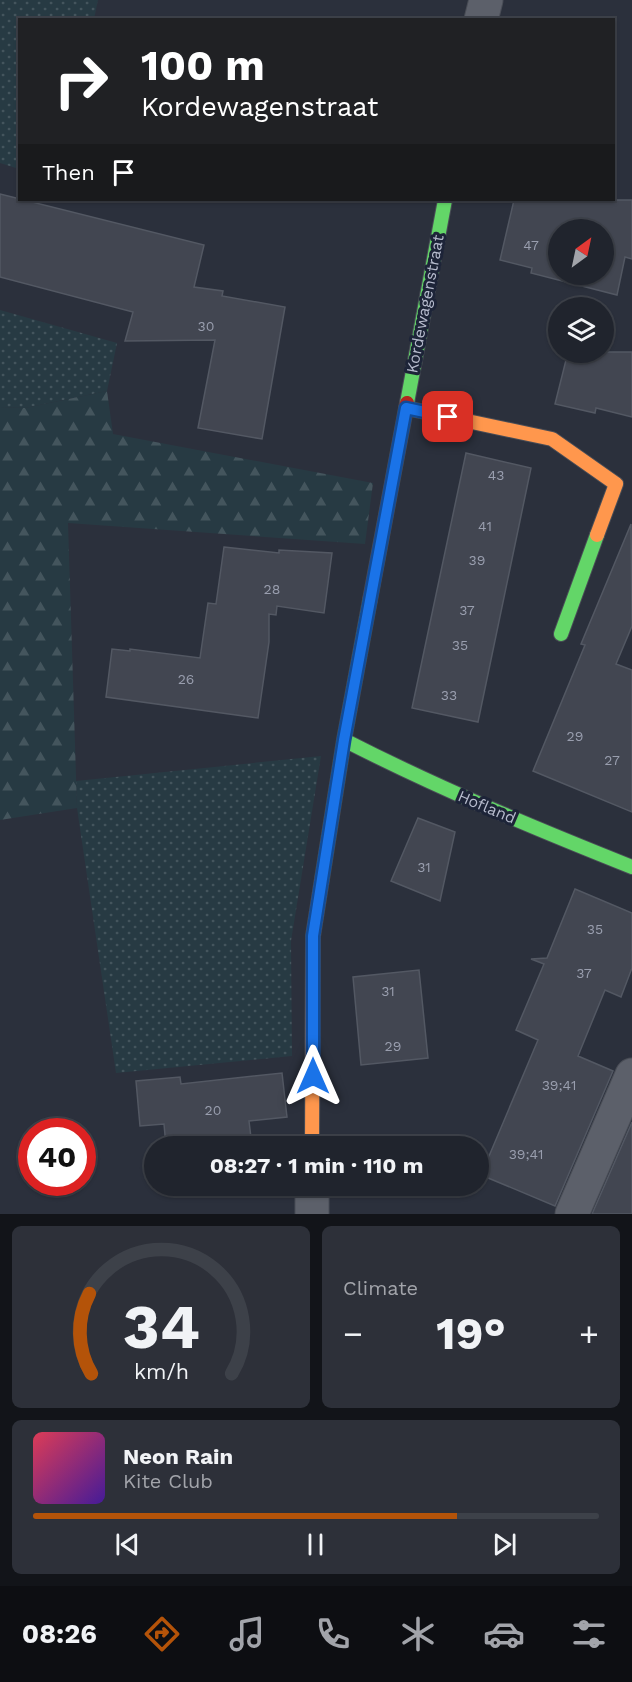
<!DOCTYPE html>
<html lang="en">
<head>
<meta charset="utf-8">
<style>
	:root { --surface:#20242d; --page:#2d3039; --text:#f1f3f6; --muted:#a2a4aa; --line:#3d4149; --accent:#b45309 }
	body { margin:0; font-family:"Work Sans",sans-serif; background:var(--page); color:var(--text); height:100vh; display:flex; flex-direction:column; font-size:22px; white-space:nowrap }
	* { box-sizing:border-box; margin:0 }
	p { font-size:20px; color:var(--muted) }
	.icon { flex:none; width:33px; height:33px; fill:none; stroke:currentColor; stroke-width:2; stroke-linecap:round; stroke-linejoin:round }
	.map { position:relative; height:1214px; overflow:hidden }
	.sheet { display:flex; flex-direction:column; gap:12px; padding:12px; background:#121419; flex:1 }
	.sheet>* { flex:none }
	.hud { position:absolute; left:18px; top:18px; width:597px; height:183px; border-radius:0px; box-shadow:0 2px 4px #0004,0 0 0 2px var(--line); background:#202124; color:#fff; overflow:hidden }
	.needle { width:39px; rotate:33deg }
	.fabs { position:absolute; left:548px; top:219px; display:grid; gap:12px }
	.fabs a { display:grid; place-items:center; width:66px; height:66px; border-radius:50%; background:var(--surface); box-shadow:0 2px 4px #0004,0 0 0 2px var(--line); font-size:30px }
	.speed { position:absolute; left:18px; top:1118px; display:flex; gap:12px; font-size:30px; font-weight:700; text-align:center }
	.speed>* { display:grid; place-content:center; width:78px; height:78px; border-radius:50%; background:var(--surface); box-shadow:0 2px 4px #0004,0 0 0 2px var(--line); line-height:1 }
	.speed .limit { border:9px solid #d22; background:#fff; color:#111 }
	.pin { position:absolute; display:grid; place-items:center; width:51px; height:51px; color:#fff; margin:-26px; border-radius:12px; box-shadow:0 3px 9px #0006 }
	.me { position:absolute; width:66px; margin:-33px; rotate:0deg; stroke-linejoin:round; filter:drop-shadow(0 0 4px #0008) }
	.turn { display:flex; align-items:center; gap:21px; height:126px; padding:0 24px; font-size:27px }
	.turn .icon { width:78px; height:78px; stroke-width:2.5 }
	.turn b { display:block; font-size:42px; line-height:51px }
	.then { display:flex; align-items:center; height:57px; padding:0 24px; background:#0003; gap:12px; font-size:22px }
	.big { font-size:45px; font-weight:700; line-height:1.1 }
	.sheet .tile { flex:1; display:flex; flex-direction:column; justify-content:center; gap:9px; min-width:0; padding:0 21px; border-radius:9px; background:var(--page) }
	.sheet .dial { align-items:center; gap:0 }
	.dial svg { height:156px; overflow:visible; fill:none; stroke:var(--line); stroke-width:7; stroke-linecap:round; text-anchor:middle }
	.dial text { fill:var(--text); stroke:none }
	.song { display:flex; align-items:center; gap:18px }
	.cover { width:72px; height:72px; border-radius:9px; background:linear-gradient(135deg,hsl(350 70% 55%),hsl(260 70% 35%)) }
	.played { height:6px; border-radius:3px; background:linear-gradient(90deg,var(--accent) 75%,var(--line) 75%) }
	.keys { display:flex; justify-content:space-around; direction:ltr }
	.heat { display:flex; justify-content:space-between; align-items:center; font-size:33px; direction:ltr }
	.sheet .tiles { flex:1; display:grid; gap:12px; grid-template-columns:1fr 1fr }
	.tile:last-child { grid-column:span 2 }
	.trip { position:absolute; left:144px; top:1136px; width:345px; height:60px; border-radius:30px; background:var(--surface); box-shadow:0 2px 4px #0004,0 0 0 2px var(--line); font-weight:700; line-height:60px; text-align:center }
	.dock { display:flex; height:96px; justify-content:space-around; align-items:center; background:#0d0e12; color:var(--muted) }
	.dock .icon { width:42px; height:42px }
	.dock .active { color:var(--accent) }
	.dock b { font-size:27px; color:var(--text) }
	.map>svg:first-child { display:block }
	.grass { fill:url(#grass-dots) }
	.forest { fill:url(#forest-firs) }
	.building { fill:#424651; stroke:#535863; stroke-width:1.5; fill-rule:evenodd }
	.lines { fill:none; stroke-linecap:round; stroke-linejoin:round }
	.street-casing { stroke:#494d56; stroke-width:35 }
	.fast-casing { stroke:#494d56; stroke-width:16 }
	.slow-casing { stroke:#494d56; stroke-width:16 }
	.jam-casing { stroke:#494d56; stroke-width:16 }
	.street { stroke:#5c606a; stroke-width:33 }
	.fast { stroke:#63d668; stroke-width:14 }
	.slow { stroke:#ff974d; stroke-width:14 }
	.jam { stroke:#b3261e; stroke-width:14 }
	.route-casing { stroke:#114b97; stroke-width:15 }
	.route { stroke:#1a73e8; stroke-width:10 }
	.labels { text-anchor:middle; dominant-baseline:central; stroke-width:6; stroke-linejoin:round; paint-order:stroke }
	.number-label { font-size:14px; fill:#999eae }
	.street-label { font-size:16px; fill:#b6bbcd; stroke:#1d2438 }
</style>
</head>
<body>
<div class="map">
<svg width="632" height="1214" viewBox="0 0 632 1214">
	<defs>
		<pattern id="grass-dots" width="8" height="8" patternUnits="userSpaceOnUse" patternTransform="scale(1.5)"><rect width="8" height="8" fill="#273a43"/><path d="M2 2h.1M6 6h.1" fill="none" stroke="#44555d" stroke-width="1.8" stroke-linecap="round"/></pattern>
		<pattern id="forest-firs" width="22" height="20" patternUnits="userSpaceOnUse" patternTransform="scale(1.5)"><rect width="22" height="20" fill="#273a43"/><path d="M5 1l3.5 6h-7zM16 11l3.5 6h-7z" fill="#44555d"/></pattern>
	</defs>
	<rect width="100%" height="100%" fill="#2b303c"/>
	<!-- grass -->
	<path class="grass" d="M0 0H98L94 19 20 20 19 169 0 163Z
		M0 310 117 343 107 391 25 408 0 407Z
		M321 756 291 941 292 1056 116 1073 77 808 76 781Z"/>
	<!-- forest -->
	<path class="forest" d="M107 391 113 434 373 483 365 544 68 523 77 808 0 820V407L25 408Z"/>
	<!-- building -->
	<path class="building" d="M0 194 204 245 194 287 223 291 222 296 285 307 262 439 198 428 215 340 125 341 133 312 0 277Z
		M514 200H632V259L625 257 617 295 531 273 532 268 500 260ZM558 230H603V274H558Z
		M568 352H632V417L596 408 595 413 555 404Z
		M466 453 531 468 478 722 412 708Z
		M631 524 632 626 616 664 632 670V812L533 771 585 645 581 644Z
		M224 547 279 553V550L332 553 324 613 277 606 276 615 269 614V642L258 718 106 697 112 649 130 651V649L200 658 208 603 216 604Z
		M418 818 455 832 440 901 391 881Z
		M575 889 632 913V968L621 997 605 990 578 1056 613 1071 555 1206 481 1175 538 1040 516 1030 544 964 531 959 547 958Z
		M419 970 428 1058 361 1065 353 977Z
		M282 1073 287 1117 249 1121 252 1146H166L164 1124 140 1126 136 1081 180 1077 181 1084Z
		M632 1122V1214H592Z"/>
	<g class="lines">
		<defs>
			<path id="street" d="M481 20 486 0
				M312 1214V1185
				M572 1214 632 1075"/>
			<path id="fast" d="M407 403 445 200
				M561 634 597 535
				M344 740C438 788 534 828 632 867
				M322 879 344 740 370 600"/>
			<path id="slow" d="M406 408 552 439 616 484 597 535
				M312 1146 313 936 322 879"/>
			<path id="jam" d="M370 600 407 403"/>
		</defs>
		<!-- street casing -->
		<use href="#street" class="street-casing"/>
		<!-- fast casing -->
		<use href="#fast" class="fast-casing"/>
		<!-- slow casing -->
		<use href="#slow" class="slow-casing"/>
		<!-- jam casing -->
		<use href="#jam" class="jam-casing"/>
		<!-- street -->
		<use href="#street" class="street"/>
		<!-- fast -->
		<use href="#fast" class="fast"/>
		<!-- slow -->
		<use href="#slow" class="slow"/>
		<!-- jam -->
		<use href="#jam" class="jam"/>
	</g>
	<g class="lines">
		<defs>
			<path id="route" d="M313 1076V936L344 740 406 408 448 417"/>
		</defs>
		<!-- route casing -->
		<use href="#route" class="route-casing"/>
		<!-- route -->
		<use href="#route" class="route"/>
	</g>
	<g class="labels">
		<!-- number labels -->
		<g class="number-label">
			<text x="531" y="245">47</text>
			<text x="206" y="326">30</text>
			<text x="496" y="475">43</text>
			<text x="485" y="526">41</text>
			<text x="477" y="560">39</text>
			<text x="272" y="589">28</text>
			<text x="467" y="610">37</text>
			<text x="460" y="645">35</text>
			<text x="186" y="679">26</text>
			<text x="449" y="695">33</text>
			<text x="575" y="736">29</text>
			<text x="612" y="760">27</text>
			<text x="424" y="867">31</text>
			<text x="595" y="929">35</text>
			<text x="584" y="973">37</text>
			<text x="388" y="991">31</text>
			<text x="393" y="1046">29</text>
			<text x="559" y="1085">39;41</text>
			<text x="213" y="1110">20</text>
			<text x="526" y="1154">39;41</text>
		</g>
		<!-- street labels -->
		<g class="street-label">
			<text transform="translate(425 304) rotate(-79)">Kordewagenstraat</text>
			<text transform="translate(487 807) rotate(23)">Hofland</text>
		</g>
	</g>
</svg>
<div class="fabs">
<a><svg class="needle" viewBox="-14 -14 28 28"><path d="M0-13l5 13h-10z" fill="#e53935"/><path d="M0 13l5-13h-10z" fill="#a2a4aa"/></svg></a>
<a><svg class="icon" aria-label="layers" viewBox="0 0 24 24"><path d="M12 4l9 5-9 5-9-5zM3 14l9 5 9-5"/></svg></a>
</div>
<div class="speed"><div class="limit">40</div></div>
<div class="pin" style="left:448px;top:417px;background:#d93025"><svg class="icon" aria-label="arrive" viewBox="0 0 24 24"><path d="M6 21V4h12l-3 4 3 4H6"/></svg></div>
<svg class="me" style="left:313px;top:1076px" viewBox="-20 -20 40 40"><path d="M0-17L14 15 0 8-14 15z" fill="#1a73e8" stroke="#fff" stroke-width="4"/></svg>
<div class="trip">08:27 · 1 min · 110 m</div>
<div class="hud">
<div class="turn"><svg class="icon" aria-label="right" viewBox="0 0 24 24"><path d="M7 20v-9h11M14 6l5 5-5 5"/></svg><div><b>100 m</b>Kordewagenstraat</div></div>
<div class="then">Then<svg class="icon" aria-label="arrive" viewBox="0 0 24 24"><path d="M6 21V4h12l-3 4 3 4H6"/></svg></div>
</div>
</div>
<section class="sheet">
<div class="tiles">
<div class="tile dial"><svg viewBox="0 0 100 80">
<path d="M14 69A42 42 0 1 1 86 69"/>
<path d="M14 69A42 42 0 0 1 13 28" stroke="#b45309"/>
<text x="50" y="56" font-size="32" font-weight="700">34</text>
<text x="50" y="72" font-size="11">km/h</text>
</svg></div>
<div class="tile"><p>Climate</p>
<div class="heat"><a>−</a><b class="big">19°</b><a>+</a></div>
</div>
<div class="tile">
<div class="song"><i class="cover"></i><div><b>Neon Rain</b><p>Kite Club</p></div></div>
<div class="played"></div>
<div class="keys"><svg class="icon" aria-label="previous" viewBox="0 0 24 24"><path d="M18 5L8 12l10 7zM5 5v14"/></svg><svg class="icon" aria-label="pause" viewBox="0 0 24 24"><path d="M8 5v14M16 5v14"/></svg><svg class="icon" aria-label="next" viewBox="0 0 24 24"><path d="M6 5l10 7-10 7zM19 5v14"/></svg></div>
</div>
</div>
</section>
<nav class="dock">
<b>08:26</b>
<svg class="icon active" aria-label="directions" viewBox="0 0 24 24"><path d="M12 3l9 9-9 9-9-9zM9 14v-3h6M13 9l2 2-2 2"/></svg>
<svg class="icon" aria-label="music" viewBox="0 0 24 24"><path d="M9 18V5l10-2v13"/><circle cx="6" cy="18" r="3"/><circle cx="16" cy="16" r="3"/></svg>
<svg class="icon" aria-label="phone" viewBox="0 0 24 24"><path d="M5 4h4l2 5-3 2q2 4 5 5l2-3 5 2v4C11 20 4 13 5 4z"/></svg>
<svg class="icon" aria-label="climate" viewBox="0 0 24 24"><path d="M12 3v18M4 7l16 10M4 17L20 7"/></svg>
<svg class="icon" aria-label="car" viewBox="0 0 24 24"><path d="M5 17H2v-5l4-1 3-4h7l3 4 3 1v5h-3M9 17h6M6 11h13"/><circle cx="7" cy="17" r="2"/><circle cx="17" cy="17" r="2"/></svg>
<svg class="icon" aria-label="filters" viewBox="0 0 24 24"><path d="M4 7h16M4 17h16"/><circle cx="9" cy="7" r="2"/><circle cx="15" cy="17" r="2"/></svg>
</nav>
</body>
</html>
